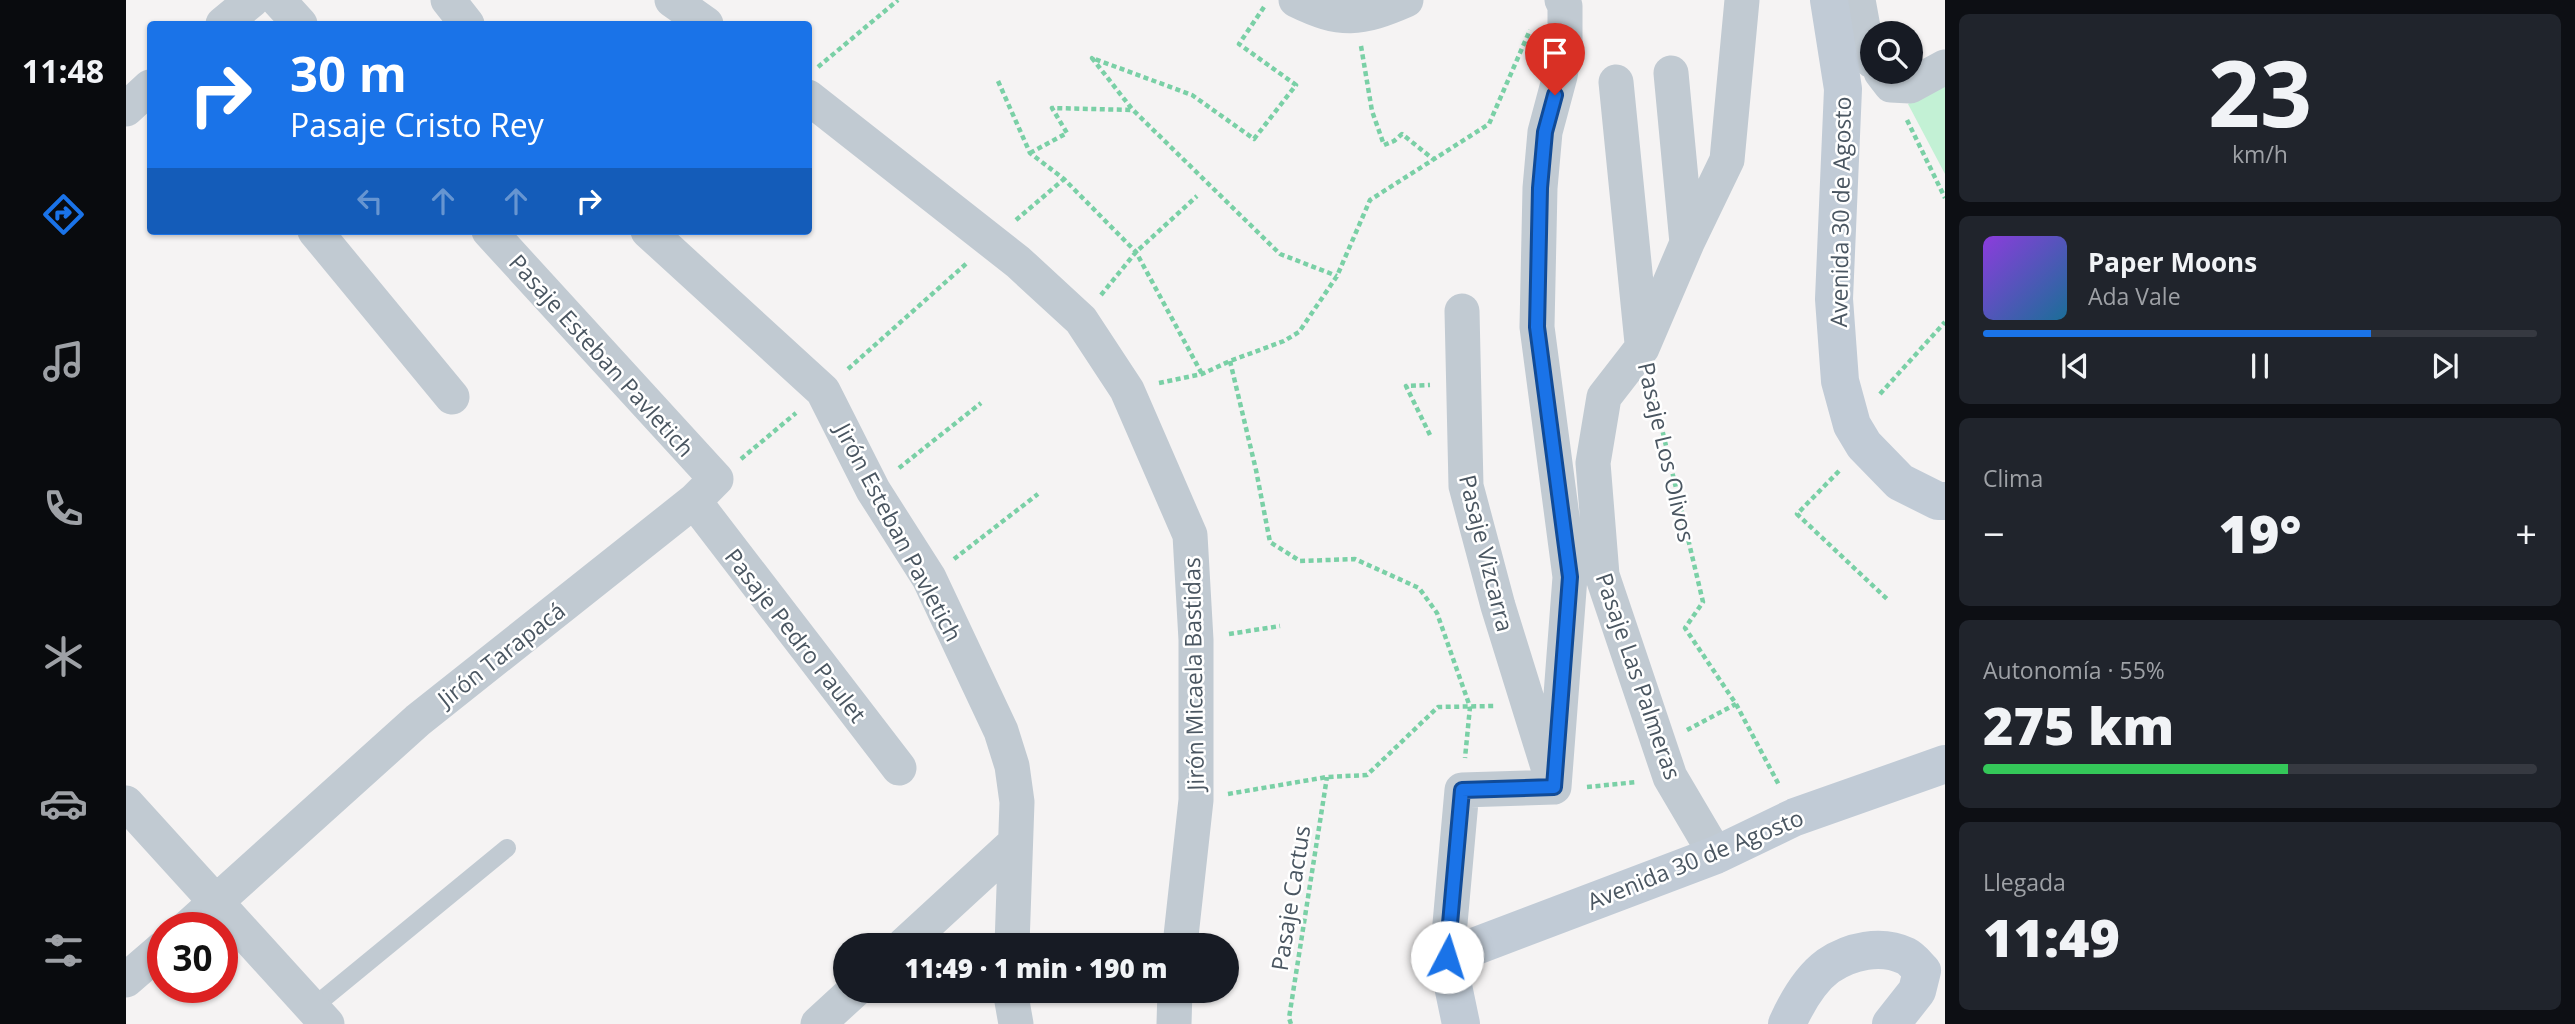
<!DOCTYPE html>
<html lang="es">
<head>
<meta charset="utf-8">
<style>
	:root { --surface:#171b24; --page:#20242c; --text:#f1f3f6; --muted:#9ea1a6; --line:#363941; --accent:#1a73e8 }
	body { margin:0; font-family:"Open Sans",sans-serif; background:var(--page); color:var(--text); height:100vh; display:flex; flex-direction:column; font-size:26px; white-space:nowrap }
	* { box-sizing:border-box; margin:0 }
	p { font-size:23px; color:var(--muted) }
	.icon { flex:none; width:38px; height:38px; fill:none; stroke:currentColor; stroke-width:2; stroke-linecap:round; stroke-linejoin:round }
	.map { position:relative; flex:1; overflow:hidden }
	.details { display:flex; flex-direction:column; gap:14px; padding:14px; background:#0d0f14; width:630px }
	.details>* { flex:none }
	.banner { position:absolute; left:21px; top:21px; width:665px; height:214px; border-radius:7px; box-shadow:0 2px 5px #0004; background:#1a73e8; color:#fff; overflow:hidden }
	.buttons { position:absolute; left:1734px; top:21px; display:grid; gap:14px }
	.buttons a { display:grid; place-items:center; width:63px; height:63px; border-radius:50%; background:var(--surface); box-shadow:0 2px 5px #0004; font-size:35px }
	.speed { position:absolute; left:21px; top:912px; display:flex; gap:14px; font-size:35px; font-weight:700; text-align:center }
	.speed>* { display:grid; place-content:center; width:91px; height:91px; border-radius:50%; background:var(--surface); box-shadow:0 2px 5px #0004; line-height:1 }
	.speed .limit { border:10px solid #d22; background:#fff; color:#111 }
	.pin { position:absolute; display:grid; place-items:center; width:60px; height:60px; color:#fff; margin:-72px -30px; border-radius:50% 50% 50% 0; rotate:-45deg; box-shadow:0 0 7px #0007 }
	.pin .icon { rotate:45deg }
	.me { position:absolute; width:77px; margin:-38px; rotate:5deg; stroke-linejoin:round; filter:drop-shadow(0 0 5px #0008) }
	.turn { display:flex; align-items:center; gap:24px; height:147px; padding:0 28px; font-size:32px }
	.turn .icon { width:91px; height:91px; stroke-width:2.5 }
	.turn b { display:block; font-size:49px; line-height:60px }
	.lanes { display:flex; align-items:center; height:66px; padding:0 28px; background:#0003; justify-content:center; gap:35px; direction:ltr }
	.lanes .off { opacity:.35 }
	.big { font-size:52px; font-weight:800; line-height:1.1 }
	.details .widget { flex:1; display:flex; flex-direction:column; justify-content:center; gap:10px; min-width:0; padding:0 24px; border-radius:10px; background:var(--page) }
	.details .dial { align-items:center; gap:0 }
	.dial b { font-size:91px; line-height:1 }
	.song { display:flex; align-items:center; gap:21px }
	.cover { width:84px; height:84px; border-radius:10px; background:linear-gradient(135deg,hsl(270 70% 55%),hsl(200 70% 35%)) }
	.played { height:7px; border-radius:4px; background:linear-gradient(90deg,var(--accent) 70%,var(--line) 70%) }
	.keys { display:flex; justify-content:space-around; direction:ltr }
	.heat { display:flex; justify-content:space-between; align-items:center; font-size:38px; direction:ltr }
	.charge { height:10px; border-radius:5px; background:linear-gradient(90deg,#34c759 55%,var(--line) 0) }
	.trip { position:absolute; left:707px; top:933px; width:406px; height:70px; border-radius:35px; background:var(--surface); box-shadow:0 2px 5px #0004; font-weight:800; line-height:70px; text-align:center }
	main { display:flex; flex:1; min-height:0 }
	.menu { display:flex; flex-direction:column; width:126px; justify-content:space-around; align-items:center; background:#090b0e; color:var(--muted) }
	.menu .icon { width:49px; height:49px }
	.menu .active { color:var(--accent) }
	.menu b { font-size:32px; color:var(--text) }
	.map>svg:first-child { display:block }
	.green { fill:#c3f1d5 }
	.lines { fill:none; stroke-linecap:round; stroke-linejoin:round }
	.path { stroke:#7ad0a6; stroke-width:4.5; stroke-dasharray:5 3.5; stroke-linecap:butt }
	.lane { stroke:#c1cad2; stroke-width:18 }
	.street { stroke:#c1cad2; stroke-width:35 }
	.secondary { stroke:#c1cbd6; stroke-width:38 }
	.route-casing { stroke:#114b97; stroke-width:18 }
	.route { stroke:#1a73e8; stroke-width:12 }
	.labels { text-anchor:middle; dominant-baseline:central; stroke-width:5; stroke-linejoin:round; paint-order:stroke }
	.street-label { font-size:23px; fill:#4a5661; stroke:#fff }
</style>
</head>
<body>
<main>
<nav class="menu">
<b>11:48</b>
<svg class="icon active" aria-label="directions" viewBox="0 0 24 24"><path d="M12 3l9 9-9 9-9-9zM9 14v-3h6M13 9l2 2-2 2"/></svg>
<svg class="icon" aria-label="music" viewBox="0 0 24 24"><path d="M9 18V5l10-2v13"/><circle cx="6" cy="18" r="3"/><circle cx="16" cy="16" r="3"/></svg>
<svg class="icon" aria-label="phone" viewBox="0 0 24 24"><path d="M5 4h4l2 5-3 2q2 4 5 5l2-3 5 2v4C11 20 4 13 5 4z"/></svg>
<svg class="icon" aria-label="climate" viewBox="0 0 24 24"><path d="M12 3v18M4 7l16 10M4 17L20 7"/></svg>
<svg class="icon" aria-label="car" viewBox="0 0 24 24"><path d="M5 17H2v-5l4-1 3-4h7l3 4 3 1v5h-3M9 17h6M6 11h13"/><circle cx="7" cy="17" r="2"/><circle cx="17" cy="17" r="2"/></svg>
<svg class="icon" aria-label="filters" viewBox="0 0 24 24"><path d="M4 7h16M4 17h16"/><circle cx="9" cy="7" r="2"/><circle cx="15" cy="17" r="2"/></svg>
</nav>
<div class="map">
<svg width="1819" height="1024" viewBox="0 0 1819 1024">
	<rect width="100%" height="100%" fill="#f5f3f3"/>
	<!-- green -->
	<path class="green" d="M1819 84V174L1782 104Z"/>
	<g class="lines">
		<!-- path -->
		<path class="path" d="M1138 7 1113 44 1170 85 1128 139 1066 95 966 58 1006 109 1154 254 1211 276
			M1235 46 1246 111 1258 145 1268 141 1276 134 1307 159
			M692 67 772 0
			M872 81 904 153 938 179 1010 252 1076 374
			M1781 120 1819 198
			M904 153 941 133 926 108 1007 110
			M890 220 938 179
			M975 295 1010 252 1071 196
			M1104 361 1130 470 1144 542 1174 561 1229 559 1293 588 1311 613 1344 707 1339 758
			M722 369 841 263
			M1033 383 1076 374 1104 361 1158 341 1173 332 1211 276 1244 200 1363 124 1404 30
			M1527 391 1577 602 1559 628 1610 704 1653 785
			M1754 394 1819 322
			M1304 435 1280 386 1304 385
			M615 459 670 413
			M773 468 855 403
			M1713 471 1671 514 1761 599
			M828 559 912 494
			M1103 634 1154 626
			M1561 730 1610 704
			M1461 787 1511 782
			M1102 794 1201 777 1241 775 1312 707 1369 706
			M1165 1024 1163 1018 1201 777"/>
		<!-- lane -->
		<path class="lane" d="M186 1008 381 848"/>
		<!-- street -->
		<path class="street" d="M152 0 174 24
			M322 0 341 24
			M546 0 580 24
			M1170 0C1215 22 1234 20 1280 0
			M1732 0 1742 55 1746 61
			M97 24 126 0
			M1755 72 1765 85 1784 86 1819 67
			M1545 73 1561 243
			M1490 82 1516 343
			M682 97 892 262 955 320 1001 390 1064 535 1070 640V800L1054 945
			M0 109 24 87
			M189 231 326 397
			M522 231 697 391 747 490 803 578 875 731 886 766 891 802 886 945
			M1336 311 1340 486 1372 606 1422 767
			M568 501 773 768
			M1428 787 1444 577 1411 327 1414 188 1419 132 1434 76 1439 46V6L1436 0
			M0 803 201 1024
			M1590 855 1544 777 1476 575 1467 463 1478 397 1516 348 1561 243 1601 160 1616 0
			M61 928 292 720 568 501 590 479 363 231
			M778 945 889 843
			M1321 957 1336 790 1428 787
			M0 980 37 948
			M884 990 890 1024
			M692 1024 729 990
			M1048 1024 1049 990"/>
		<!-- secondary -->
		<path class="secondary" d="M1703 0 1717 89 1708 299 1714 381 1726 425 1738 445 1774 482 1812 501H1819
			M1335 1024 1321 957 1590 855 1669 817 1819 764
			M1661 1024C1670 1004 1683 980 1702 966 1724 951 1755 944 1780 956 1786 959 1791 966 1796 971L1791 991 1765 1024"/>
	</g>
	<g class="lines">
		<defs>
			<path id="route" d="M1321 957 1336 790 1428 787 1444 577 1411 327 1414 188 1419 132 1429 95"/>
		</defs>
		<!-- route casing -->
		<use href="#route" class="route-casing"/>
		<!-- route -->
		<use href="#route" class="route"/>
	</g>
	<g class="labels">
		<!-- street labels -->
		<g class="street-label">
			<text transform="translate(1714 212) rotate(-89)">Avenida 30 de Agosto</text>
			<text transform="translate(476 355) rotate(48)">Pasaje Esteban Pavletich</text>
			<text transform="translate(1541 452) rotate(77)">Pasaje Los Olivos</text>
			<text transform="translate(773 532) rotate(62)">Jirón Esteban Pavletich</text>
			<text transform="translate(1361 553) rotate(76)">Pasaje Vizcarra</text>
			<text transform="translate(670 635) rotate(52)">Pasaje Pedro Paulet</text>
			<text transform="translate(375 654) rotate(-38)">Jirón Tarapacá</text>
			<text transform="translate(1067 674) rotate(-91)">Jirón Micaela Bastidas</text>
			<text transform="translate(1513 676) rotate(71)">Pasaje Las Palmeras</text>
			<text transform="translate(1569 859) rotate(-22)">Avenida 30 de Agosto</text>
			<text transform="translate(1164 898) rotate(-81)">Pasaje Cactus</text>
		</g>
	</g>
</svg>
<div class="buttons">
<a><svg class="icon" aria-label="search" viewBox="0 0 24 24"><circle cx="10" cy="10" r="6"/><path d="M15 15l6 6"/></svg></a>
</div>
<div class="speed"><div class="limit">30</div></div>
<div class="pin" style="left:1429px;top:95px;background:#d93025"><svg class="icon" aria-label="arrive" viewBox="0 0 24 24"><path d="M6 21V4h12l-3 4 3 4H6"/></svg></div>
<svg class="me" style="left:1321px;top:957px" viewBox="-20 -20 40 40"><circle r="19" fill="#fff"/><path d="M0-13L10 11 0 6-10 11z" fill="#1a73e8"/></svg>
<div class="trip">11:49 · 1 min · 190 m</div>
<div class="banner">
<div class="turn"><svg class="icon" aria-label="right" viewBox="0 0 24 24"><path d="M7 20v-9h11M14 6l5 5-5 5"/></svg><div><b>30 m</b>Pasaje Cristo Rey</div></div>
<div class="lanes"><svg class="icon off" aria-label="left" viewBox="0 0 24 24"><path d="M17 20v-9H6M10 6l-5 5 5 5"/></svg><svg class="icon off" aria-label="ahead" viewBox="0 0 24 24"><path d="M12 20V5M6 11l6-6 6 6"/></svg><svg class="icon off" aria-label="ahead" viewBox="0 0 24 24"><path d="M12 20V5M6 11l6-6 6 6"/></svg><svg class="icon" aria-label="right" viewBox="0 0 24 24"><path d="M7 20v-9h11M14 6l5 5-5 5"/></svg></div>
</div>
</div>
<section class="details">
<div class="widget dial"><b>23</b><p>km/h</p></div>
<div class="widget">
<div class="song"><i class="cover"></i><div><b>Paper Moons</b><p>Ada Vale</p></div></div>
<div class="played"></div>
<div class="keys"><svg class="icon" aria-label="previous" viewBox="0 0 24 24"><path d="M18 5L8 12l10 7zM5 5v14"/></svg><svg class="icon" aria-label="pause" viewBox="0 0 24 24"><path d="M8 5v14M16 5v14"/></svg><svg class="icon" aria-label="next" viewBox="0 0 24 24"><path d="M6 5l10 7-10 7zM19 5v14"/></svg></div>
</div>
<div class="widget"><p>Clima</p>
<div class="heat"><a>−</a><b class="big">19°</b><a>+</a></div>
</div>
<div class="widget"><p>Autonomía · 55%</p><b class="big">275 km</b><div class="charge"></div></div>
<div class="widget"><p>Llegada</p><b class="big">11:49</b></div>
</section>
</main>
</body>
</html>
